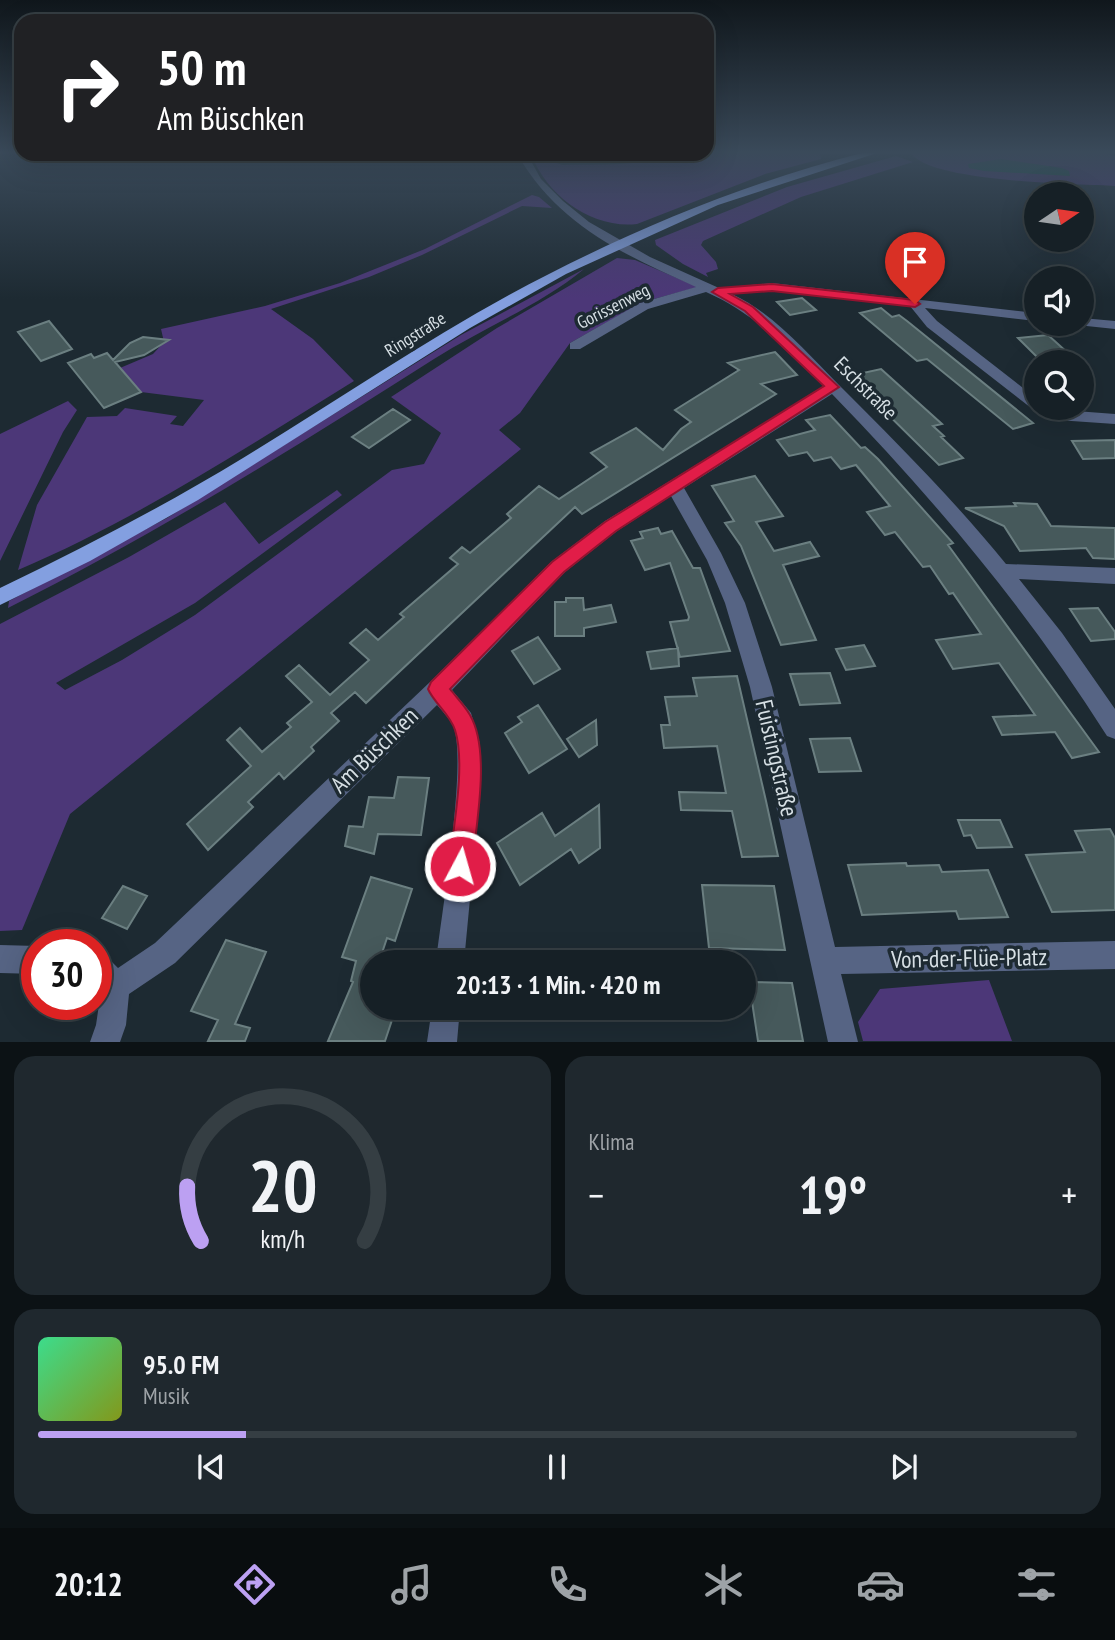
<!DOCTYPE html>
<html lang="de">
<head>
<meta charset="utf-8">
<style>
	:root { --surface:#162026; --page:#1f282e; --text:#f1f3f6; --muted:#9ea3a7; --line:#353e43; --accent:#bca0f2 }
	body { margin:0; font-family:"PT Sans Narrow",sans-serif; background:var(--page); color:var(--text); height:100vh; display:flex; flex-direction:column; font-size:26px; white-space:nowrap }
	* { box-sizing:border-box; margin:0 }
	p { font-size:23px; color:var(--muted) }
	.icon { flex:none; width:38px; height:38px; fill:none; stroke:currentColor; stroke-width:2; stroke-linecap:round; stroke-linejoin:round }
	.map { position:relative; height:1042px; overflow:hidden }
	.side { display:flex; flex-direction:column; gap:14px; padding:14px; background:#0c1215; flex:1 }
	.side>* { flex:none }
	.guide { position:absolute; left:14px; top:14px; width:700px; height:147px; border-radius:21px; box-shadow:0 7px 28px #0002,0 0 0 2px var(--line); background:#202124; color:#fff; overflow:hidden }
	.needle { width:46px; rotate:77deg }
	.fabs { position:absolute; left:1024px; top:182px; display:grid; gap:14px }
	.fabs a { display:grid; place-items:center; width:70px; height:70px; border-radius:50%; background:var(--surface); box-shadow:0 7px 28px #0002,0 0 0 2px var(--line); font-size:35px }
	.speed { position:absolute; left:21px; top:929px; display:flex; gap:14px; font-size:35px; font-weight:700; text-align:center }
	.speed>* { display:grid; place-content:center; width:91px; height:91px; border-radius:50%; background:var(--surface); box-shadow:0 7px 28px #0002,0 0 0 2px var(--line); line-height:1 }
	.speed .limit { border:10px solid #d22; background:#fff; color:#111 }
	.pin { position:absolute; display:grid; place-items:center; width:60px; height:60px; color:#fff; margin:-72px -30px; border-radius:50% 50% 50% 0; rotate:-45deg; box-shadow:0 0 7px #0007 }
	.pin .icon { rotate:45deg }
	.me { position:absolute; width:77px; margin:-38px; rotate:6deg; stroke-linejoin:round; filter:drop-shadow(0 0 5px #0008) }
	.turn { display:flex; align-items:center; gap:24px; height:147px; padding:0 28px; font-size:32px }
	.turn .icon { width:91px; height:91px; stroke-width:2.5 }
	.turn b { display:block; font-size:49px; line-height:60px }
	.big { font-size:52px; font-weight:800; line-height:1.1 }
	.side .tile { flex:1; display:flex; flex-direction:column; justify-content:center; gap:10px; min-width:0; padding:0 24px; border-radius:21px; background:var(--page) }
	.side .dial { align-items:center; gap:0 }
	.dial svg { height:182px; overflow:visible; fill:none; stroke:var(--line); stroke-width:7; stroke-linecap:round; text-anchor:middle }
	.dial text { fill:var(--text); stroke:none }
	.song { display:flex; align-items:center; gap:21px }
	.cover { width:84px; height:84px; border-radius:10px; background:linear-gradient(135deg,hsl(150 70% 55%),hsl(70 70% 35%)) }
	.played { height:7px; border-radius:4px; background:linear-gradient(90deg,var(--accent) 20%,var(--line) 20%) }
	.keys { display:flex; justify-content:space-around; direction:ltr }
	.heat { display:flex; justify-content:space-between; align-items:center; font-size:38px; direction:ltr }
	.side .tiles { flex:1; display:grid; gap:14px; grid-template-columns:1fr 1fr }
	.tile:last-child { grid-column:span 2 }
	.trip { position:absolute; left:360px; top:950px; width:396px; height:70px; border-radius:35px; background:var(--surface); box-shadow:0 7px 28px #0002,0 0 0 2px var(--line); font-weight:800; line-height:70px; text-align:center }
	.tab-bar { display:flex; height:112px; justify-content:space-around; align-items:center; background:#090d0f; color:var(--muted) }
	.tab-bar .icon { width:49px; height:49px }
	.tab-bar .on { color:var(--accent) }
	.tab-bar b { font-size:32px; color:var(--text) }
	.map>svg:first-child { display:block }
	.green { fill:#4c3778 }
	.water { fill:#13594b }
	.building { fill:#46595b; stroke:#6b7f81; stroke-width:2 }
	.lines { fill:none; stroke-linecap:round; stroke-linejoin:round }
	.minor { fill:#566484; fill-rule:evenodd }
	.major { fill:#839fe0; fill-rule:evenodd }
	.route { fill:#e11d48; stroke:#92132f; stroke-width:2 }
	.labels { text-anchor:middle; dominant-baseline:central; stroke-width:7; stroke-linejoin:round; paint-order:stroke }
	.far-street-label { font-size:18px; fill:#d6dfe4; stroke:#1d2a32 }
	.street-label { font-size:21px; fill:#d6dfe4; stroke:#1d2a32 }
	.near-street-label { font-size:24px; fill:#d6dfe4; stroke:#1d2a32 }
</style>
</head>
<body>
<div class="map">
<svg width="1115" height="1042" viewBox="0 0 1115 1042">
	<rect width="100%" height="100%" fill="#1d2a32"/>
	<!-- green -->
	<path class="green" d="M707 153H820L821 159 765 174 637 224C592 229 547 196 531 154H557L556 163 563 165C601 164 638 167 674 154 684 151 698 155 707 153Z
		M911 153H1102L1115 156V186C1077 184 929 182 911 153Z
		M896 156 913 162 801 197 703 241 701 245 716 262 718 269 706 273 708 277 683 264 656 245 655 240 787 187Z
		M532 195 539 197 552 208 522 206 422 255 369 277 271 309 313 339 354 381C245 448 136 520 18 570L37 505 87 417 117 416 125 408 177 416 170 424 183 426 204 400 141 392 120 368 153 354 164 342 161 329 265 306 340 283 425 249Z
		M617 258 635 260 698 287 643 302 570 343 520 413 499 430 521 449 70 814 22 930 0 931V624L129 557 225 502 259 544 337 490 342 495 195 603 56 683 65 690 122 660 195 615 392 470 424 464 441 433 391 397 497 328Z
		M584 269C539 306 483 328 434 359 294 448 156 534 8 608L9 601 167 518 461 335Z
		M68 401 77 410 63 432 0 561V434Z
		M989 980 1012 1041H863L858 1022 880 989Z"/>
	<!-- water -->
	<path class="water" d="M1001 159 1062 168 1069 171 1070 176 984 171 969 168 968 164Z"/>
	<!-- building -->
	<path class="building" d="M802 298 816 310 790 315 777 302Z
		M881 308 892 317 899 315 907 321 1033 423 1013 429 927 359 917 361 860 313Z
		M49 321 72 349 41 361 18 332Z
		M1048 335 1069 354 1037 357 1018 338Z
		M143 337 169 340 144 355 115 362 141 392 104 408 68 363 91 354 94 358 107 353 113 360 130 343Z
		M775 352 797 375 761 384 776 394 582 514 575 507 366 703 355 692 331 713 339 721 311 747 314 751 284 779 279 773 248 802 253 807 208 850 187 824 251 766 227 740 240 728 262 752 291 727 287 723 312 702 286 676 299 665 330 695 369 660 350 643 366 629 378 640 404 617 400 614 458 564 450 558 462 547 470 553 511 518 507 514 539 486 559 499 607 467 591 453 636 428 663 450 681 429 691 422 675 410 739 370 728 363Z
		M881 369 942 424 933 426 944 436 941 437 963 458 939 465 849 376Z
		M393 409 410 420 369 448 352 437Z
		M830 415 861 448 865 447 878 459 953 543 948 545 1099 752 1072 758 1055 732 1002 735 993 717 1035 715 999 663 953 669 936 640 981 634 953 593 949 594 930 566 923 567 895 532 885 535 867 512 890 506 856 465 841 469 831 457 814 461 807 452 789 456 777 440 815 430 806 420Z
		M1115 440V458L1083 459 1072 441Z
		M755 476 783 516 756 522 774 551 810 542 819 556 783 565 816 640 781 645 741 546 725 523 734 521 712 486Z
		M1014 503 1037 504 1051 526 1115 528V559L1093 558 1086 548 1020 551 1004 526 965 508 1016 506Z
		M658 528 661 534 672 531 693 568H700L730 651 680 657 670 622 688 620 689 617 670 563 645 570 631 541 643 538 640 532Z
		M566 598H583L584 610 611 605 616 622 584 628V636H555V602H566Z
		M1098 608 1115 632V639L1091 641 1070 609Z
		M538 637 560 669 534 684 512 651Z
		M864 645 875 666 846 670 836 649Z
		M678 648 679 666 651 669 647 652Z
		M830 673 840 703 800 705 790 674Z
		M737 676 766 801 778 856 742 857 732 811 681 810 679 792 726 793 717 746 664 748 661 725H670L665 697 697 696 693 678Z
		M538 705 567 749 529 773 505 733 522 722 518 717Z
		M596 720 597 745 579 757 567 739Z
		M850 738 861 771 819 772 810 739Z
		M398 777 429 778 421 835 378 834 374 854 345 846 349 826 363 827 369 797 394 798Z
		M599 805 600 848 579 863 571 849 520 885 497 843 542 813 555 836Z
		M958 820H1000L1012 847 977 848 971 835 964 836Z
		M1110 829 1115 838V910L1052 912 1026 855 1085 852 1075 831Z
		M906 863 907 866 939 865 942 872 988 870 1008 917 959 919 956 911 862 915 848 865Z
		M371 877 412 889 395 941 387 938 379 962H373V1008H396L385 1041H328L353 982 351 981 356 961 342 957Z
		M702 885 774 886 785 950 709 948Z
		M123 886 147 896 127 929 102 918Z
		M226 940 266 952 235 1024 250 1028 245 1041H208L218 1020 191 1011Z
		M749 982 792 983 803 1041H758Z"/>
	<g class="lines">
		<!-- minor -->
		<path class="minor" d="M517 154H527L541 179 563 201 589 222 650 257 719 288 772 283 1036 313V321L925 308 937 321 1036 398V408L1115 414V424L1057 420 1035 411 927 327 910 306 772 291 732 294C773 313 807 353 838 384 896 442 954 500 1006 564L1115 568V584L1019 579 1062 633 1115 709V739L1107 736C1028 611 935 500 832 394L684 488 721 553 745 603 772 687 835 947 1115 941V969L841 974 858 1042H828L750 687 725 603 707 560 671 496 617 531 565 572 452 690 471 713 480 744V793L464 962H436C441 918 468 758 453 726 450 719 442 711 437 705L175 963 129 994 126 1025 120 1042H90L96 1025 101 991 96 986V952L106 956 118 968 155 943 430 682 551 562 605 521 824 386C789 349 754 313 706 292L648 309 580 349H570V343L640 303 696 287C623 254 559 226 517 154Z
			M1082 318 1115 321V329L1077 325 1082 324Z
			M0 945 37 946V974L0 973Z
			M432 1008H460L457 1042H427Z"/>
		<!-- major -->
		<path class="major" d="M862 153H877L718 205 566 274 470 328 198 500 90 561 0 605V588C83 548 164 506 243 458 332 404 418 345 509 295 622 234 738 185 862 153Z"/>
	</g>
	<!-- sky -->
	<linearGradient id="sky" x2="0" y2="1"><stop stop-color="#10171c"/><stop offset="0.51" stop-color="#3a4a5a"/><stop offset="1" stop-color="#3a4a5a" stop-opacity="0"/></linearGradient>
	<rect width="1115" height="299" fill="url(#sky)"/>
	<!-- route -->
	<path class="route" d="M772 284 915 300 920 304 915 307 772 291 730 294 753 307 839 387 616 531 564 572 450 689C457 698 465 706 470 715 491 751 476 825 472 866L469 874 460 877 452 874 449 866C453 829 466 764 455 730 450 714 434 703 428 689L431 682 552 562 605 522 824 386 745 311 712 292 718 288Z"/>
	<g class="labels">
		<!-- far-street labels -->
		<g class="far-street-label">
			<text transform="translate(613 306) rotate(-27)">Gorissenweg</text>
			<text transform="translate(415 334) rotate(-32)">Ringstraße</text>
		</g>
		<!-- street labels -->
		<g class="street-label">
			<text transform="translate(866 388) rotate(45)">Eschstraße</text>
		</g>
		<!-- near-street labels -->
		<g class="near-street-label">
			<text transform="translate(374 750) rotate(-44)">Am Büschken</text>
			<text transform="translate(777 758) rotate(77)">Fuistingstraße</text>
			<text transform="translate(969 958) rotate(-1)">Von-der-Flüe-Platz</text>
		</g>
	</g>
</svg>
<div class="fabs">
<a><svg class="needle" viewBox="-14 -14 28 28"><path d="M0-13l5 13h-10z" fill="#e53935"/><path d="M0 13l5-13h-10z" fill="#9ea3a7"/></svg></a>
<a><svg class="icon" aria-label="sound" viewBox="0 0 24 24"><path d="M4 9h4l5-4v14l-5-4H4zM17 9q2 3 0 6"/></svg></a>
<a><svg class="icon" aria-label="search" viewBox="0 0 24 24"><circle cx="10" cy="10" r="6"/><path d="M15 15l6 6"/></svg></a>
</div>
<div class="speed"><div class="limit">30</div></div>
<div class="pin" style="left:915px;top:304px;background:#d93025"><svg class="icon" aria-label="arrive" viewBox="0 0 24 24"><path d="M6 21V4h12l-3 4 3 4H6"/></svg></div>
<svg class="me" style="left:460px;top:866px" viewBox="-20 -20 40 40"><circle r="17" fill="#e11d48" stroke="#fff" stroke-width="3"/><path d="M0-11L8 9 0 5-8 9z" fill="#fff"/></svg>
<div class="trip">20:13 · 1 Min. · 420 m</div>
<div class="guide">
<div class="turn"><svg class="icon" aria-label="right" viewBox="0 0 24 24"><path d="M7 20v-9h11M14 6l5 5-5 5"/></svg><div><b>50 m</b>Am Büschken</div></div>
</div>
</div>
<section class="side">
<div class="tiles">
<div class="tile dial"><svg viewBox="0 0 100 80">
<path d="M14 69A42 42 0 1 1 86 69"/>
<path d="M14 69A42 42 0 0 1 8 45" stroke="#bca0f2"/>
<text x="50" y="56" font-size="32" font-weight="700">20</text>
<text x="50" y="72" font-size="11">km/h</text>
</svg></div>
<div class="tile"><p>Klima</p>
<div class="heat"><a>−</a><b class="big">19°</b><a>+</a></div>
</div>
<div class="tile">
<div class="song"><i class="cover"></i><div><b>95.0 FM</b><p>Musik</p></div></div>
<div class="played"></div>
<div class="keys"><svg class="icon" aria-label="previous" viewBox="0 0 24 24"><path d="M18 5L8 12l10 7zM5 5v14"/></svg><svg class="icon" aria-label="pause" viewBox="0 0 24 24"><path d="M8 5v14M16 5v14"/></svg><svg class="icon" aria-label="next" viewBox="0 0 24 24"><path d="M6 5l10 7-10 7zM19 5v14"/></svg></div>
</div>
</div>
</section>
<nav class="tab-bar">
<b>20:12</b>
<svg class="icon on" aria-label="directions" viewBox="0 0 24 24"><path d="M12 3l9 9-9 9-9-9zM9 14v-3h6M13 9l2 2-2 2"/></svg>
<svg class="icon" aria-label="music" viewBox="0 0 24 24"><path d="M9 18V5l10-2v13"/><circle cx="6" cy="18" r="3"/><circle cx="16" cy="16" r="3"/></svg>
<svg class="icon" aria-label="phone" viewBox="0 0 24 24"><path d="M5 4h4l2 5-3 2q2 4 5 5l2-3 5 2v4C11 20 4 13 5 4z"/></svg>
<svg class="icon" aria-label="climate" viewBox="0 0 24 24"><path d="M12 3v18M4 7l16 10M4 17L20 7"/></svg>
<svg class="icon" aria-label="car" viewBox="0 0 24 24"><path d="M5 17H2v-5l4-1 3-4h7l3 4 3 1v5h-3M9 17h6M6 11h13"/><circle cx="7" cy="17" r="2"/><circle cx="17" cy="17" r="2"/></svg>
<svg class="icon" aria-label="filters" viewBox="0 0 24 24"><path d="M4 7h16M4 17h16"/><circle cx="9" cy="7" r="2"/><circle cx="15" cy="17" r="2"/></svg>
</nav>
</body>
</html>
